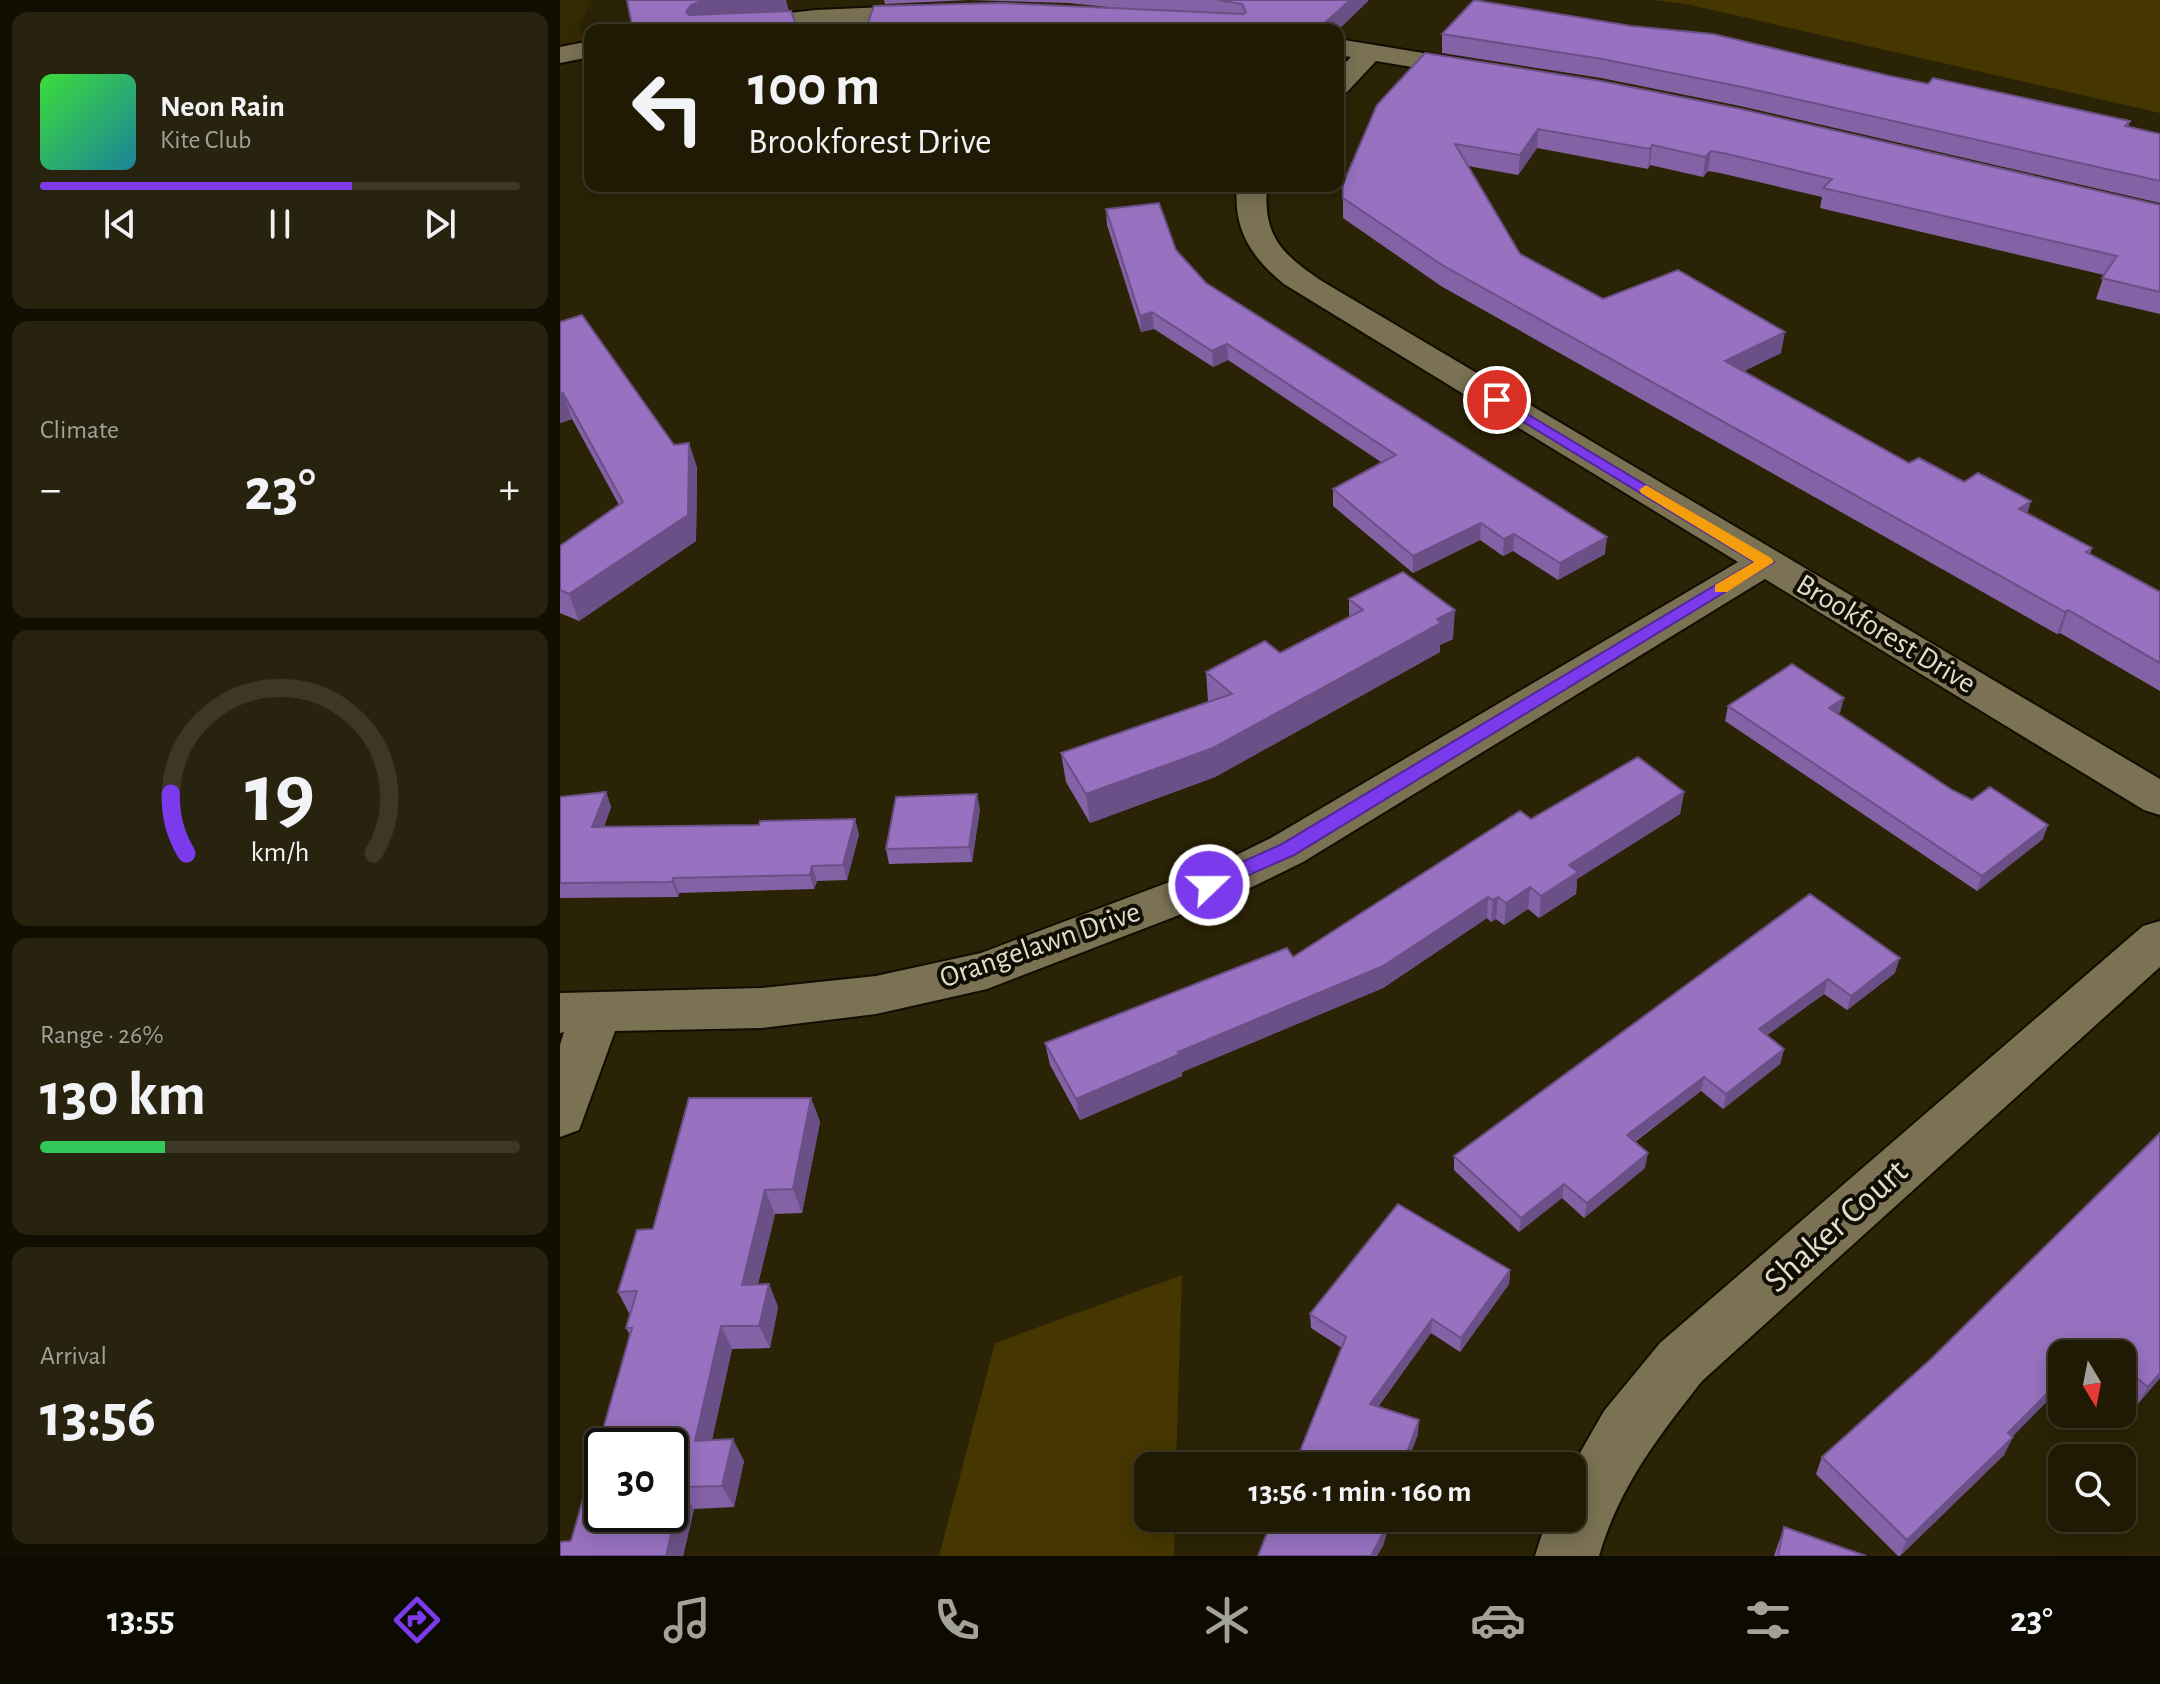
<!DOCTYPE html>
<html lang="en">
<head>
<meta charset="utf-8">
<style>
	:root { --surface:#201a04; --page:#28230e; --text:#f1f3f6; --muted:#a2a19a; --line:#3d3826; --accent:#7c3aed }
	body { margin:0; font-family:"Alegreya Sans",sans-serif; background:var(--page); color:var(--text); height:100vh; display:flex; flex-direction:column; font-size:30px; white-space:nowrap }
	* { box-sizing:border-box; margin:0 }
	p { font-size:26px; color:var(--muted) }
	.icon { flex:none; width:44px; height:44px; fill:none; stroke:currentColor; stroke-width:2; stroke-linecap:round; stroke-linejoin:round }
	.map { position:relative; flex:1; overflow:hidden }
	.panel { display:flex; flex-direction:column; gap:12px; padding:12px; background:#120e02; width:560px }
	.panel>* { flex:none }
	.banner { position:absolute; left:24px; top:24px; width:760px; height:168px; border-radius:16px; box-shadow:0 4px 20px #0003,0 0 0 2px var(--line); background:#201a04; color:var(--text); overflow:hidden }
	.needle { width:52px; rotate:170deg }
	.buttons { position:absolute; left:1488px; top:1340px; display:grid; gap:16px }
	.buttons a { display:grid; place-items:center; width:88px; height:88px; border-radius:16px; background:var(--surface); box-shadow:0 4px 20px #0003,0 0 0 2px var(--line); font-size:40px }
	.speed { position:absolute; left:24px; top:1428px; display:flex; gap:16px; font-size:40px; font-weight:700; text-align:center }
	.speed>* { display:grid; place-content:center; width:104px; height:104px; border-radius:50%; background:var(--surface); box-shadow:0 4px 20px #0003,0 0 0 2px var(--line); line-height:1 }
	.speed .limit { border:4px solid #111; border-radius:12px; background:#fff; color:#111 }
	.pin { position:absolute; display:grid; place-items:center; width:68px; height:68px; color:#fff; margin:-34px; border:4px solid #fff; border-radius:50%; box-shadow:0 2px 8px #0007 }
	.me { position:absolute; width:88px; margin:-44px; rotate:68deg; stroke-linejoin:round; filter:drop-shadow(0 0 6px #0008) }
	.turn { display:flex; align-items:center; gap:28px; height:168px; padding:0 32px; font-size:36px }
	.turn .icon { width:104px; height:104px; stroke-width:2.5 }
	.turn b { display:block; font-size:56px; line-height:68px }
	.big { font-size:60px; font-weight:700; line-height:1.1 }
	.panel .widget { flex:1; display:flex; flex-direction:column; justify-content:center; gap:12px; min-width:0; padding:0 28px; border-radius:16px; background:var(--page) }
	.panel .dial { align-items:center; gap:0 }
	.dial svg { height:208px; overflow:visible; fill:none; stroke:var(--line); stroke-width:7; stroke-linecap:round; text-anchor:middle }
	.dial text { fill:var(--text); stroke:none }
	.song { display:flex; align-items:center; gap:24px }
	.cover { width:96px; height:96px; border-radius:12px; background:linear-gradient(135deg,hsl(120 70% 55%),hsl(190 70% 35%)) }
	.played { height:8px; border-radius:4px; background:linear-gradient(90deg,var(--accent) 65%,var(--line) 65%) }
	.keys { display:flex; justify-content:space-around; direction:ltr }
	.heat { display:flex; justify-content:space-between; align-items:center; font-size:44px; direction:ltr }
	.charge { height:12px; border-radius:6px; background:linear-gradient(90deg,#34c759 26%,var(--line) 0) }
	.trip { position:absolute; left:574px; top:1452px; width:452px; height:80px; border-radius:16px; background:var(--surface); box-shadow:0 4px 20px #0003,0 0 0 2px var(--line); font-weight:700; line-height:80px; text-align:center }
	.tabs { display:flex; height:128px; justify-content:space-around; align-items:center; background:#0d0a02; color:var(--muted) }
	.tabs .icon { width:56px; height:56px }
	.tabs .current { color:var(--accent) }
	.tabs b { font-size:36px; color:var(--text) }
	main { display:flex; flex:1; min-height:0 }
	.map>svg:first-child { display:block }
	.built { fill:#342903 }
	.green { fill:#463700 }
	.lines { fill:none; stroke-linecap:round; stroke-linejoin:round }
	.street-casing { stroke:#130c00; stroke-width:4 }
	.street { fill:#7b7254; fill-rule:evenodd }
	.wall { fill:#8362a5 }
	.shaded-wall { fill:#6a5086 }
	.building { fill:#9872c0; stroke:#6a5086; stroke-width:2; fill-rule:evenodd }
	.route { fill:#7c3aed; stroke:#51269a; stroke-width:2 }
	.slow { fill:#f59e0b }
	.labels { text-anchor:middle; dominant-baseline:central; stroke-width:8; stroke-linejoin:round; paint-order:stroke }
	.street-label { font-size:30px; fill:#e1dccc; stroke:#100d03 }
	.near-street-label { font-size:36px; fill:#e1dccc; stroke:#100d03 }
</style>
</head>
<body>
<main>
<section class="panel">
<div class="widget">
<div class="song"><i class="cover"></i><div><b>Neon Rain</b><p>Kite Club</p></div></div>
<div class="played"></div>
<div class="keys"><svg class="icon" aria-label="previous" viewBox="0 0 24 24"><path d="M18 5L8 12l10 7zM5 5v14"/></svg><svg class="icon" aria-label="pause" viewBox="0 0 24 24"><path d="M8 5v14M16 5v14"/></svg><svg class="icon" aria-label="next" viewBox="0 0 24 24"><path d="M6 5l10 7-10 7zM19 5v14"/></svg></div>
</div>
<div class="widget"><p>Climate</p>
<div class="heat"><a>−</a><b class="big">23°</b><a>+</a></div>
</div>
<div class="widget dial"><svg viewBox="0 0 100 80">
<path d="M14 69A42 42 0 1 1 86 69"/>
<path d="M14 69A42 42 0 0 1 8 46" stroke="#7c3aed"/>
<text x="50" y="56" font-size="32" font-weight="700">19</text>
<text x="50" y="72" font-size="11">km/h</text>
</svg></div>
<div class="widget"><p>Range · 26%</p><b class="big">130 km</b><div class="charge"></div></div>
<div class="widget"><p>Arrival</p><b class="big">13:56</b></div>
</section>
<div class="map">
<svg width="1600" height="1556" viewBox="0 0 1600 1556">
	<rect width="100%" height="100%" fill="#2b2306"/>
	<!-- built -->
	<path class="built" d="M0 0H31L19 26 24 44 0 49Z"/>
	<!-- green -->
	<path class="green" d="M1094 0H1600V113L1126 4Z
		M622 1275 616 1466H588V1518H615L614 1556H379L435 1343Z"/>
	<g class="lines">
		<defs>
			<path id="street" d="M371 5 380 7 383 12 380 17 216 30H134L138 25 147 22 256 10Z
				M778 39 918 62 927 64 931 70 927 76 918 78 816 61 787 92 778 94V70L791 57 778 55Z
				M30 41V57L0 63V47Z
				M677 186H707C703 236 721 253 760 280L1600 779V815L1584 810 1205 579 743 862 692 887 427 989 316 1014 201 1028 55 1031 19 1130 0 1137V1045L4 1032 0 1033V993L201 988 316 976 421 953 660 863 711 838 1178 562 724 284C691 257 673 229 677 186Z
				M1600 921V967L1142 1381C1098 1437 1059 1487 1039 1556H975L987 1518H1012V1467L1044 1411 1100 1343 1583 926Z"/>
		</defs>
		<!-- street casing -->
		<use href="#street" class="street-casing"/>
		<!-- street -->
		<use href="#street" class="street"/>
	</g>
	<!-- wall -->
	<path class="wall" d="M324 0H409L325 4Z
		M409 0H808V1L778 30 508 3Z
		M882 34 1330 76 1570 121 1568 127 1600 134V203L1180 106 1041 78 882 53Z
		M817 105 1600 205V314L1536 299 1544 275 1260 208 1262 197 1160 173 1148 171 1143 177 1090 165 1088 169 977 148 958 175 908 166 960 254 1043 299 1221 353 1184 371 1349 463 1404 482 1468 513 1532 548 1530 554 1600 592V691L1500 633 1497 634 881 286 783 218V184Z
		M546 209 616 250 646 283 1045 554 998 580 953 551 943 556 920 540 853 573 773 506V489L821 462 668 360 653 367 594 329 581 332 547 225Z
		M0 322 114 445 129 443 137 468 136 541 19 621 0 613V546L59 505 12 419 0 423Z
		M789 599 893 639 880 645V652L655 777 530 823 506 782 501 753 649 701H648L646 672 720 653 789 617Z
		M1284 698 1280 712 1278 714 1392 790 1483 839 1417 891 1165 721 1168 706Z
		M46 792 51 807 44 827 299 834 287 880 257 881 254 889 119 893 118 897 0 898V797Z
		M1124 792 1120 814 1017 879 1016 894 979 918 968 909 944 925 936 919 931 922 927 918 823 988 622 1072V1076L520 1120 490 1065 485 1043 733 957 971 819Z
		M420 809 412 862 329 864 326 849Z
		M1250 894 1335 973 1287 1010 1264 994 1207 1035 1224 1049 1220 1064 1163 1109 1141 1091 1075 1142 1085 1168 1024 1218 1002 1198 959 1232 894 1170V1156Z
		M251 1098 260 1122 242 1213 215 1214 198 1284H209L218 1307 210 1348 172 1349 152 1440 184 1461 174 1507 134 1509 123 1556H0L11 1541 70 1335 66 1328 70 1315 58 1292 93 1229Z
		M1600 1133V1378L1577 1405 1562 1392V1354H1502V1386L1452 1437 1444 1455 1340 1556H1338L1256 1474 1262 1457 1371 1359Z
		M950 1270 949 1284 900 1352 871 1333 818 1407 858 1434 846 1466H734L782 1348 751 1328 750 1314Z
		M1224 1527 1306 1556H1214Z"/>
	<!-- shaded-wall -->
	<path class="shaded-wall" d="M151 0H226L229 11 136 23 126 12 131 5 142 1Z
		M790 0H808V1L778 30H757Z
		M978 129 977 148 958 175 960 155Z
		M1092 145 1090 165 1088 169 1090 149Z
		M1151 151 1148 171 1143 177 1145 157Z
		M592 312 594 329 581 332 580 316Z
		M1225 332 1221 353 1162 382 1165 361Z
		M667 344 668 360 653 367 652 351Z
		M3 393 12 419 0 423V394Z
		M129 443 137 468 136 541 19 621 9 594Z
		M1471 501 1465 523 1459 509Z
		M921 523 920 540 853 573V556Z
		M954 534 953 551 943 556 944 539Z
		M1047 537 1045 554 998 580 1000 563Z
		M895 610 893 639 880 645V652L655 777 530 823 526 794Z
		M1508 610 1500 633 1497 634 1505 612Z
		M1284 698 1280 712 1265 723 1269 708Z
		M46 792 51 807 38 841 32 827Z
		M1124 792 1120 814 1017 879 1016 894 979 918 981 896 1009 865Z
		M417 794 420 809 412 862 409 847Z
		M295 819 299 834 287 880 283 865Z
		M1488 825 1483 839 1417 891 1422 876Z
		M252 866 257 881 254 889 250 875Z
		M113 878 119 893 118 897 112 882Z
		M970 887 968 909 944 925 946 903Z
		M928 897 927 918 823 988 622 1072V1076L520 1120 516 1099 618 1052Z
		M938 897 936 919 931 922 933 900Z
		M1340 958 1335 973 1287 1010 1291 996Z
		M1268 979 1264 994 1195 1044 1199 1029Z
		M1224 1049 1220 1064 1163 1109 1166 1094Z
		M1144 1077 1141 1091 1064 1149 1067 1135Z
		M251 1098 260 1122 242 1213 233 1189Z
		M1088 1153 1085 1168 1024 1218 1027 1203Z
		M1004 1184 1002 1198 959 1232 961 1218Z
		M205 1190 215 1214 192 1308 182 1285Z
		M950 1270 949 1284 900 1352 901 1338Z
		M209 1284 218 1307 210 1348 199 1326Z
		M872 1319 871 1333 810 1417V1404Z
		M161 1326 172 1349 147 1462 135 1441Z
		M1600 1373V1378L1577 1405 1588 1387Z
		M1502 1378V1386L1439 1450 1448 1433Z
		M859 1420 858 1434 846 1466H842Z
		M1453 1437 1444 1455 1340 1556 1347 1540Z
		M173 1439 184 1461 174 1507 162 1486Z
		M122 1487 134 1509 123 1556H106Z
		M828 1518H832L823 1546 817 1556H811Z"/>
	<!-- building -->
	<path class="building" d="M67 0H151L142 1 131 5 126 12 129 15 231 11 238 30H73Z
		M658 0H790L757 30H305L314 6 441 3 683 14 686 12 682 4Z
		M914 0 1071 26 1153 34 1330 76 1368 84 1373 78 1570 121 1565 126 1600 134V181L1182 87 1042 59 882 34Z
		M865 53 1041 81 1181 109 1600 205V292L1542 278 1557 256 1263 188 1272 179 1163 153 1151 151 1145 157 1092 145 1090 149 978 129 960 155 895 144 960 254 1043 299 1118 270 1225 332 1165 361 1349 463 1359 458 1404 482 1418 473 1471 501 1459 509 1532 548 1526 552 1600 592V663L1508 610 1505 612 882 265 783 198V184L817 105Z
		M599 203 616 250 646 283 1047 537 1000 563 954 534 944 539 921 523 853 556 773 489 836 455 667 344 652 351 592 312 580 316 546 209Z
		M22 315 114 445 129 443 128 515 9 594 0 590V546L63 502 3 393 0 394V322Z
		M843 572 895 610 877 619 881 623 653 748 526 794 501 753 672 694 646 672 705 641 720 653 803 610 789 599Z
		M1232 664 1284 698 1269 708 1392 790 1412 800 1430 787 1488 825 1422 876 1168 706Z
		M1078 757 1124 792 1009 865 1018 872 981 896 970 887 946 903 938 897 933 900 928 897 823 966 618 1052 620 1054 516 1099 485 1043 727 948 733 957 960 811 971 819Z
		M46 792 32 827 199 825 200 821 295 819 283 865 252 866 250 875 113 878 112 882 0 883V797Z
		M417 794 409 847 326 849 336 797Z
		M1250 894 1340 958 1291 996 1268 979 1199 1029 1224 1049 1166 1094 1144 1077 1067 1135 1088 1153 1027 1203 1004 1184 961 1218 894 1156Z
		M129 1098H251L233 1189 205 1190 182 1285 209 1284 199 1326H161L135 1441 173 1439 162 1486 122 1487 106 1556H0V1542L11 1541 72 1328H66L77 1291 58 1292 77 1230 93 1229ZM42 1446H110V1514H42Z
		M1600 1133V1373L1588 1387 1562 1366V1354H1547L1535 1344 1526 1354H1502V1378L1448 1433 1453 1437 1347 1540 1262 1457 1371 1359Z
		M838 1204 950 1270 901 1338 872 1319 810 1404 859 1420 842 1466H734L786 1337 750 1314Z
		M713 1518H828L823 1533 811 1556H698Z
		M1224 1527 1306 1556H1218Z"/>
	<!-- route -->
	<path class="route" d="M937 396 1214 562 734 855 655 890H642L639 885 642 880 720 845 1194 562 932 403 930 400Z"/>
	<!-- slow -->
	<path class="slow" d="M1086 485 1211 558 1214 562 1167 592H1155V585L1194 562 1081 493 1079 490Z"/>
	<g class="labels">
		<!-- street labels -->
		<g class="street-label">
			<text transform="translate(1326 634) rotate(31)">Brookforest Drive</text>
			<text transform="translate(480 945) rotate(-19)">Orangelawn Drive</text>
		</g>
		<!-- near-street labels -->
		<g class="near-street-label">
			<text transform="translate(1276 1226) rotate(-42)">Shaker Court</text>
		</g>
	</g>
</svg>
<div class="buttons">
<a><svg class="needle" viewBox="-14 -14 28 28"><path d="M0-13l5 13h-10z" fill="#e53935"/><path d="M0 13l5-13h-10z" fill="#a2a19a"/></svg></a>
<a><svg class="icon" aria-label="search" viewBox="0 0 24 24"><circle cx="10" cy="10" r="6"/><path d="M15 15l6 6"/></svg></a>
</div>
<div class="speed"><div class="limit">30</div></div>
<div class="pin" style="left:937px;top:400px;background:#d93025"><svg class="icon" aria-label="arrive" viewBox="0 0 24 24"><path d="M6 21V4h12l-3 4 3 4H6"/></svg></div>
<svg class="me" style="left:649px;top:885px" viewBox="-20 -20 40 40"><circle r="17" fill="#7c3aed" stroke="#fff" stroke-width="3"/><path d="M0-11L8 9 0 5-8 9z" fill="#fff"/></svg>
<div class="trip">13:56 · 1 min · 160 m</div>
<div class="banner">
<div class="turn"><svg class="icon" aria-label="left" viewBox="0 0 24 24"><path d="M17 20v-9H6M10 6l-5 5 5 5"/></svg><div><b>100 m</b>Brookforest Drive</div></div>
</div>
</div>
</main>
<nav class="tabs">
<b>13:55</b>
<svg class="icon current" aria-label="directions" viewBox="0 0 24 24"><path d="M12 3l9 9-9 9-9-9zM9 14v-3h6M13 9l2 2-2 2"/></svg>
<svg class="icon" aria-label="music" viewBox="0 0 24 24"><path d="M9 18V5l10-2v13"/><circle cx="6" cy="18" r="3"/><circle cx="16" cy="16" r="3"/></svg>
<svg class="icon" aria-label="phone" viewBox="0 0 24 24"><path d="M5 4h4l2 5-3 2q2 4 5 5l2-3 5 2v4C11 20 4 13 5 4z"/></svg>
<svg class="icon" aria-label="climate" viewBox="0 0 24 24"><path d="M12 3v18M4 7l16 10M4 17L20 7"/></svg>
<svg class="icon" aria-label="car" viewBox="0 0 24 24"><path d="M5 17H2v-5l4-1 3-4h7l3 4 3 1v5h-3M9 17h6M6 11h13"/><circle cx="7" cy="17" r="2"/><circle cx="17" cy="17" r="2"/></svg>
<svg class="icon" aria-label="filters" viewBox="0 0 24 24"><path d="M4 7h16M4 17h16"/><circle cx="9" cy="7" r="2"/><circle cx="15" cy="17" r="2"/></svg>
<b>23°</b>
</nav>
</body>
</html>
